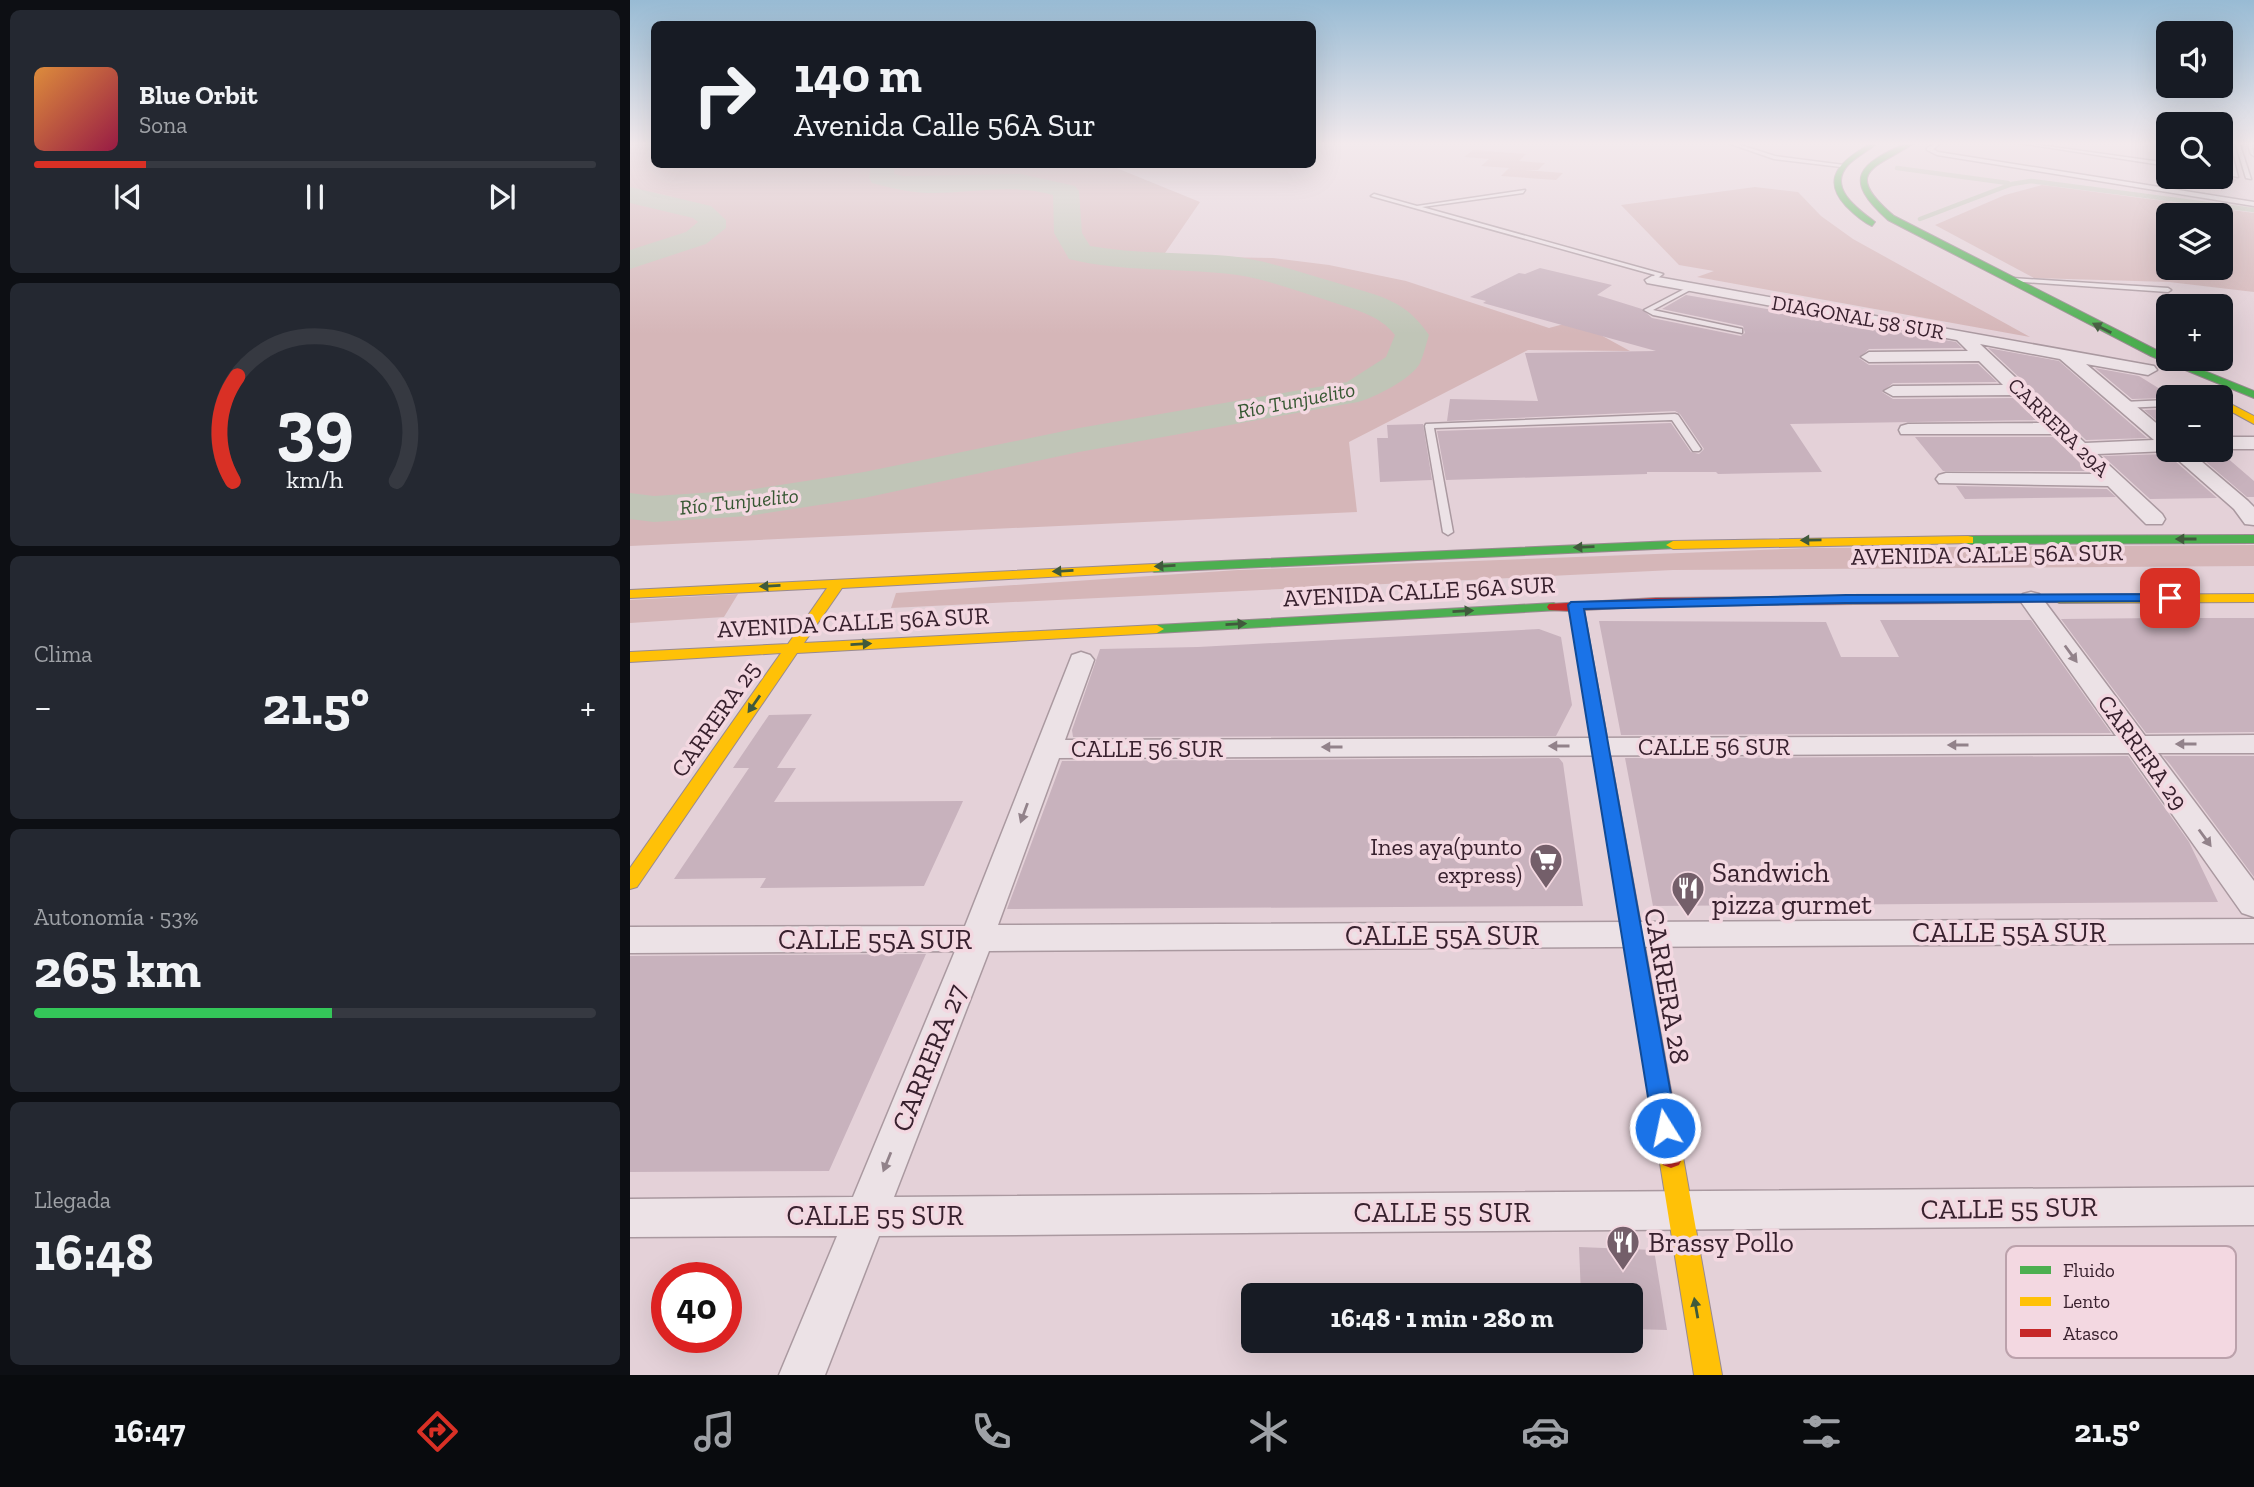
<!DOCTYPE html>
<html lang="es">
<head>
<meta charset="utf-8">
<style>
	:root { --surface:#171b24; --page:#242831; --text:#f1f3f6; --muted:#9ea1a6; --line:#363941; --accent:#d93025 }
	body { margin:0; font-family:"Zilla Slab",serif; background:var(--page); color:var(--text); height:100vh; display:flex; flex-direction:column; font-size:26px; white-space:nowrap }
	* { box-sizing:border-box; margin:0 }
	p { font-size:23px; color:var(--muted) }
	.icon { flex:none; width:38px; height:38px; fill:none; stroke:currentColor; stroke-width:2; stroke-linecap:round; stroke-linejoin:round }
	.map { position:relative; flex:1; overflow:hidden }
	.panel { display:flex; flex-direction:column; gap:10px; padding:10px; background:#0d0f14; width:630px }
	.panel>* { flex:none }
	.top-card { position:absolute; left:21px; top:21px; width:665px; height:147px; border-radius:10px; box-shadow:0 7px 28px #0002; background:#171b24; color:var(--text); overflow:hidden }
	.tools { position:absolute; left:1526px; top:21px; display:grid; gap:14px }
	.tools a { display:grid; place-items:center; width:77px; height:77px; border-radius:10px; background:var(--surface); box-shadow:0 7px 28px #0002; font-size:35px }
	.speed { position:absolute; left:21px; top:1262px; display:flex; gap:14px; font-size:35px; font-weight:700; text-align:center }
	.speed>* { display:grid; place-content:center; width:91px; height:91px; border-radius:50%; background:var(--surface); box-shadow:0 7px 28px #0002; line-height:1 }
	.speed .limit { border:10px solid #d22; background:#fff; color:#111 }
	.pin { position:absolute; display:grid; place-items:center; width:60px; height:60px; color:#fff; margin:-30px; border-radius:14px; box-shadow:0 4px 10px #0006 }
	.me { position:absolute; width:77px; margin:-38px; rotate:350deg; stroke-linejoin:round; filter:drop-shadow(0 0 5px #0008) }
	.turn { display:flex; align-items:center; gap:24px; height:147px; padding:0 28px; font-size:32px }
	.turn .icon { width:91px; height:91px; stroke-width:2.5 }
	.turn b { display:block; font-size:49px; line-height:60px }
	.big { font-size:52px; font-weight:700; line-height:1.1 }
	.panel .widget { flex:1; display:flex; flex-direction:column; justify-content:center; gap:10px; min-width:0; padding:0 24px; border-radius:10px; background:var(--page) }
	.panel .dial { align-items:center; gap:0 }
	.dial svg { height:182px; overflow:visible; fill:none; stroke:var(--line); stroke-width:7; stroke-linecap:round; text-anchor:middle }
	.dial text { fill:var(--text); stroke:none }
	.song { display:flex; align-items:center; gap:21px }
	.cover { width:84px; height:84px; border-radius:10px; background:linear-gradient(135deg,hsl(30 70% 55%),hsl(340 70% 35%)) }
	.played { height:7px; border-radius:4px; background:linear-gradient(90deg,var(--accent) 20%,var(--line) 20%) }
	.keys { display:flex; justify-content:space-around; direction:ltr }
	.heat { display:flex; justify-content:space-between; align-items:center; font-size:38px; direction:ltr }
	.charge { height:10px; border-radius:5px; background:linear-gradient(90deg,#34c759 53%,var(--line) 0) }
	.trip { position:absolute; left:611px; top:1283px; width:402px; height:70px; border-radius:10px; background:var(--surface); box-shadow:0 7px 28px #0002; font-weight:700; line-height:70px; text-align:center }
	.menu { display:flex; height:112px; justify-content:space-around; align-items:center; background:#090b0e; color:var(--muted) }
	.menu .icon { width:49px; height:49px }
	.menu .selected { color:var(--accent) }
	.menu b { font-size:32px; color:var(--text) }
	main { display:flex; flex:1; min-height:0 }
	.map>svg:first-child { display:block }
	.green { fill:#d5b6b8; fill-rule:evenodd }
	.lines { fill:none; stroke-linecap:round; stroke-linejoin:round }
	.stream { stroke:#c0c5b7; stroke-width:4.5 }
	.river { fill:#c0c5b7; fill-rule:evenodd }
	.building { fill:#c8b2bd }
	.lane-casing { stroke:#aa99a0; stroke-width:3 }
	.street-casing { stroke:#aa99a0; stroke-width:3 }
	.fast-casing { stroke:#998a90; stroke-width:2 }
	.slow-casing { stroke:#998a90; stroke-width:2 }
	.jam-casing { stroke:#998a90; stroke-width:2 }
	.lane { fill:#ece2e6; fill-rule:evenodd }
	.street { fill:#ece2e6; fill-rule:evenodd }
	.fast { fill:#4caf50; fill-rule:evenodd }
	.slow { fill:#ffc107; fill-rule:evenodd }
	.jam { fill:#c62828; fill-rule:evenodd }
	.oneway { fill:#405a3c }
	.oneway2 { fill:#92828a }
	.route { fill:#1a73e8; stroke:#114b97; stroke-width:2 }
	.labels { text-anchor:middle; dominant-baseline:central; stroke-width:7; stroke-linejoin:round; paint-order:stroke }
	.far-street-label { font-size:21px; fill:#38212e; stroke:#f3d8e1 }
	.far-water-label { font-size:21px; font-style:italic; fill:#365732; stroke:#f3d8e1 }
	.street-label { font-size:24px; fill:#38212e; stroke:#f3d8e1 }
	.poi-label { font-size:24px; fill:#38212e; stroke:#f3d8e1; text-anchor:end }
	.near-poi-label { font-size:28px; fill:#38212e; stroke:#f3d8e1; text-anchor:start }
	.near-street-label { font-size:28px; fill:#38212e; stroke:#f3d8e1 }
	.key { fill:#f3d8e1; stroke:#bba1ab; stroke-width:2 }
	.key-label { font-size:19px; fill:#38212e }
</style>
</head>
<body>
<main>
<section class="panel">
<div class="widget">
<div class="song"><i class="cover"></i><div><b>Blue Orbit</b><p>Sona</p></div></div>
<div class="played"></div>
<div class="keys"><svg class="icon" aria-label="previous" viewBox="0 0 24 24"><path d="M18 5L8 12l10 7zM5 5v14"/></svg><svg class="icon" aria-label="pause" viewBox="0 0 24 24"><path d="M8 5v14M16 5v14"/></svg><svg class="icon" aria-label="next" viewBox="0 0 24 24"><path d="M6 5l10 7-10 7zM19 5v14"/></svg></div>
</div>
<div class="widget dial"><svg viewBox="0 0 100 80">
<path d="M14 69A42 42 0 1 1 86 69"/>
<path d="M14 69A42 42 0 0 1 16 23" stroke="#d93025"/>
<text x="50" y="56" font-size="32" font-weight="700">39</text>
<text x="50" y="72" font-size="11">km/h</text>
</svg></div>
<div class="widget"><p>Clima</p>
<div class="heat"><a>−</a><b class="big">21.5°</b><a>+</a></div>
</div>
<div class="widget"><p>Autonomía · 53%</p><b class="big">265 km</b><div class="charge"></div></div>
<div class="widget"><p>Llegada</p><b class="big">16:48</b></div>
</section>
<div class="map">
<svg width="1624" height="1375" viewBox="0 0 1624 1375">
	<rect width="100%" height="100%" fill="#e4d1d8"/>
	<!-- green -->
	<path class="green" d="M0 142H24V164L479 165 570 202 533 256 643 258 699 265 776 281 919 328 945 321 1000 351 898 350 719 442 727 512 0 546Z
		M843 150 896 154 889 161 915 163 908 170H895L933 173 926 180 871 176 879 168 851 166 859 159 834 157Z
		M1412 185 1624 213V292L1539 282 1404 278 1305 225 1375 195ZM1538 215H1591V268H1538Z
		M1125 187 1168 192 1191 216 1223 239 1400 337 1067 277 1084 271 1049 265 991 205Z
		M1624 545V566L1043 570 261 608 266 593 608 570 1180 548Z
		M108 594 94 617 0 623V600Z"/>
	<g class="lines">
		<!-- stream -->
		<path class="stream" d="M1267 168 1378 183
			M1290 219 1382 184 1401 181 1624 210"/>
		<!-- river -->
		<path class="river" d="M241 164H265L264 174 274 176 391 174 445 186 449 191 452 233 460 246C506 254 553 252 599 256 638 260 676 274 714 285 752 297 775 300 799 335 796 344 794 354 790 363 783 378 744 398 728 402L449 452 234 498 118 516 24 522 0 519V493L24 496 118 490 234 472 449 428 717 382 756 357 765 335C750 315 723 309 699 301 667 291 634 278 600 274 546 268 492 272 439 259L424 233 423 195C382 183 339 194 297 193 278 192 260 188 242 183L239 178Z
			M0 187 81 206 96 220V228L76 244 0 269V250L56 232 68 222 63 218 0 203Z"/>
	</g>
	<!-- building -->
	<path class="building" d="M1591 154H1595L1600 177 1607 180 1591 191Z
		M910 268 982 285 967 295 1012 309 1022 318 1111 336 1115 333 1113 326 1032 309 1056 295 1326 342 1332 348 1239 349 1229 358 1239 365 1348 364 1367 382 1263 383 1252 392 1263 399 1383 398 1406 420 1160 424 1192 472 1088 474 1086 472H1017V474L816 480 807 431 1041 423 1061 452 1069 454 1074 449 1050 414 1045 411 817 421 820 399 908 401 895 353 1026 351 853 303 856 301 840 297 889 273 895 274Z
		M1358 348 1429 361 1517 438 1456 440Z
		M1465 368 1509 376 1538 394V398L1502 399Z
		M1538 409V430L1514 410Z
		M793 424 802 480 750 482 747 438H758L757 425Z
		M1285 437H1423L1459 471H1313Z
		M1562 450H1588L1624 481V497H1617Z
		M1537 454 1587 498 1520 499 1473 456Z
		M1326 486 1477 489 1486 497 1335 499Z
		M1528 618H1624V732L1516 733 1431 619Z
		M1250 620H1401L1481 733 991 735 969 621 1196 622 1211 657H1269Z
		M909 629 931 637 942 705 926 736 443 737 442 730 470 649 568 647Z
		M182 714 147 768H166L144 802 333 801 294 886 130 888 136 878 44 879 119 768H103L139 715Z
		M1498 756 1559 842 1588 902 1023 906 995 758Z
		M1533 756H1624V877L1540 764Z
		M929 758 933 763 953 906 377 909 432 761Z
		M296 954 199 1171 0 1172V956Z
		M949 1247 1024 1250 1037 1330 1001 1329V1295H951Z"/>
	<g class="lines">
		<defs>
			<path id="lane" d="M1095 142H1101L1145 156 1214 165 1211 167 1144 159Z
				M1308 142H1313L1303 149 1308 152 1624 202V206L1307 155 1297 150V148Z
				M1387 142 1538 163V166L1389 143Z
				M1595 142H1599L1608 177 1603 176Z
				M1605 142H1609L1621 179 1616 178Z
				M1617 142H1621L1624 156 1621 154Z
				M895 190 893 193 792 207 1033 274 1024 281H1020V279L1025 275 741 196 744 194 787 206Z
				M1382 278 1538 288 1541 290 1538 292 1380 281 1379 280Z
				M1062 285 1065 287 1064 288 1023 310 1112 329V333L1023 315 1014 310Z
				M1581 394H1584V397H1575Z
				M1538 400V406L1493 408 1489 405 1493 402Z
				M1045 414 1048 415 1071 449 1069 451H1063L1042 420 804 428 823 532 818 535 813 532 795 426 796 424Z"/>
			<path id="street" d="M1022 276 1524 366 1527 370 1518 375 1456 364 1538 433V450H1558L1618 501 1624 507V525L1615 524 1604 509 1538 451 1467 454 1532 514 1535 519 1532 524H1516L1478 486 1309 483 1306 479 1309 475 1316 473 1465 474 1424 434H1271L1269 430 1271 426 1278 424 1412 423 1384 395 1263 396 1254 391 1263 386 1373 385 1349 361 1239 362 1231 357 1239 352 1338 351 1327 340 1017 283 1015 280ZM1350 344 1430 359 1524 440 1455 443Z
				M1591 437H1624V449H1591Z
				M1401 592 1409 594 1515 736 1624 735V753H1528L1624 881V917L1612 913 1499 753 429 758 368 925 1624 919V943L359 951 264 1197 1624 1187V1225L249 1236 195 1375H149L207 1236 0 1237V1199L223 1197 325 951 0 953V927L335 926 442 655 451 652 460 655 464 660 435 740 1486 736 1389 599 1393 594Z"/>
			<path id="fast" d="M1279 142H1286C1247 168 1210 170 1264 216L1538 356V359H1545L1624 391V398L1521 356 1258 220C1211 178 1229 164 1279 142Z
				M1240 144 1245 145C1236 152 1226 157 1218 165 1197 188 1228 209 1245 222L1242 226C1233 222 1224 214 1216 206 1189 177 1214 159 1240 144Z
				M1624 535V543L1338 544 1331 540 1338 536Z
				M1043 541 1050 545 1048 548 524 572 517 568 524 564Z
				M924 603 931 607 929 610 527 633 520 629 527 625Z"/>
			<path id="slow" d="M1591 399 1624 416V424L1591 406Z
				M1338 536 1343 537V543L1043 549 1036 545 1043 541Z
				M524 564 529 565 531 568 529 571 212 588 174 643 527 625 534 629 527 633 167 653 7 887 0 889V868L151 653 0 662V652L158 644 197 588 0 598V590Z
				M1624 594V602L1429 603 1422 599 1429 595Z
				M1041 1146 1049 1149 1053 1157 1092 1375H1064L1029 1157 1033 1149Z"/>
			<path id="jam" d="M1429 595 1436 599 1434 602 1026 606 954 610 1053 1157 1049 1165 1041 1168 1033 1165 1029 1157 940 611 919 610 917 607 919 604 1026 598Z"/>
		</defs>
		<!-- lane casing -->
		<use href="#lane" class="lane-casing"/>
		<!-- street casing -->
		<use href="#street" class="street-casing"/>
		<!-- fast casing -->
		<use href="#fast" class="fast-casing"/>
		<!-- slow casing -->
		<use href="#slow" class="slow-casing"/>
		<!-- jam casing -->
		<use href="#jam" class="jam-casing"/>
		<!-- lane -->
		<use href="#lane" class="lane"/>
		<!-- street -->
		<use href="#street" class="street"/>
		<!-- fast -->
		<use href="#fast" class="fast"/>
		<!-- slow -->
		<use href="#slow" class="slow"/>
		<!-- jam -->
		<use href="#jam" class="jam"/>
	</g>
	<!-- one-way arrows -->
	<defs><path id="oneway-solid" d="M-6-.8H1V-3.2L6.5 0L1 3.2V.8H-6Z" transform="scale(1.75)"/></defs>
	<g class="oneway">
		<use href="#oneway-solid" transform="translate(1472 328) rotate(-153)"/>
		<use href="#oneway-solid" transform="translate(1556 539) rotate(180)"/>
		<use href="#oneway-solid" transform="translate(1181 540) rotate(179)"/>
		<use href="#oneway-solid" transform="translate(954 547) rotate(178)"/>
		<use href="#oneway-solid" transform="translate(535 566) rotate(177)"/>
		<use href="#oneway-solid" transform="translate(433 571) rotate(177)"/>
		<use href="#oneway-solid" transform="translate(140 586) rotate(177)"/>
		<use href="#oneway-solid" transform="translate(833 611) rotate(-3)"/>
		<use href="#oneway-solid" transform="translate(606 624) rotate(-3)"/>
		<use href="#oneway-solid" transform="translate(231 644) rotate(-3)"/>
		<use href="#oneway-solid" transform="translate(124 704) rotate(125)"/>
		<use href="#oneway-solid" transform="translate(1066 1308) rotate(-100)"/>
	</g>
	<g class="oneway2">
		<use href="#oneway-solid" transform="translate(1441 654) rotate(54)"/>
		<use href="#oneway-solid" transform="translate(1556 744) rotate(180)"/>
		<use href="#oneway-solid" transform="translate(1328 745) rotate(180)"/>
		<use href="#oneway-solid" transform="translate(929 746) rotate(180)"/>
		<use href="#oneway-solid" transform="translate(702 747) rotate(180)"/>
		<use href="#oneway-solid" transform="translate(394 813) rotate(110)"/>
		<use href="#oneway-solid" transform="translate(1575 838) rotate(54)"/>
		<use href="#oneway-solid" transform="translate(257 1162) rotate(112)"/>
	</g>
	<!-- sky -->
	<linearGradient id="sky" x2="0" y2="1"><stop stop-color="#98bbd4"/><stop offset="0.43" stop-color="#f3eaed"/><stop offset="1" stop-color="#f3eaed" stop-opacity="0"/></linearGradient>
	<rect width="1624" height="334" fill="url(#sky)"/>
	<!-- route -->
	<path class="route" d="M1540 594 1545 595 1548 598 1545 601 1216 603 954 609 1047 1128 1043 1136 1035 1139 1026 1136 1023 1128 938 605 941 602 1216 595Z"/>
	<!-- icons -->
	<defs>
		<symbol id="supermarket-pin" viewBox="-11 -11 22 30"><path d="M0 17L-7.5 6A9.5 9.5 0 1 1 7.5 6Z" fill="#745f6a" stroke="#f3d8e1"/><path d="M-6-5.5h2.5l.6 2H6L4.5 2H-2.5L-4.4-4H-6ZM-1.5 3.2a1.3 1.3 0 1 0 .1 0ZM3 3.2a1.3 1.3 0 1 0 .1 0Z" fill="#fff"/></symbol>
		<symbol id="restaurant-pin" viewBox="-11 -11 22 30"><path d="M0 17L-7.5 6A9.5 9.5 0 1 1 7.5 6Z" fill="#745f6a" stroke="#f3d8e1"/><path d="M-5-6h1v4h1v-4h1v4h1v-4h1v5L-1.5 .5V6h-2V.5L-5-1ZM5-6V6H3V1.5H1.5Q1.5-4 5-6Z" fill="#fff"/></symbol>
	</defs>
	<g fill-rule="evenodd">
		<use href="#supermarket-pin" x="897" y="841" width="38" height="52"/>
		<use href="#restaurant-pin" x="1039" y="869" width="38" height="52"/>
		<use href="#restaurant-pin" x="974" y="1223" width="38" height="52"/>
	</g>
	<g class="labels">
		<!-- far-street labels -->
		<g class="far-street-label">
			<text transform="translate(1228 317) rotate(10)">DIAGONAL 58 SUR</text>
			<text transform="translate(1429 427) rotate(44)">CARRERA 29A</text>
		</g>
		<!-- far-water labels -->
		<g class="far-water-label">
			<text transform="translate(666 400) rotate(-11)">Río Tunjuelito</text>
			<text transform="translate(109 501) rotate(-6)">Río Tunjuelito</text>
		</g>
		<!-- street labels -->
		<g class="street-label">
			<text transform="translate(1357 554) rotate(-1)">AVENIDA CALLE 56A SUR</text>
			<text transform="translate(789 591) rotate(-3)">AVENIDA CALLE 56A SUR</text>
			<text transform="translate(223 622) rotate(-3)">AVENIDA CALLE 56A SUR</text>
			<text transform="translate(85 719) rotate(-55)">CARRERA 25</text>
			<text x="1084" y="746">CALLE 56 SUR</text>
			<text x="517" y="748">CALLE 56 SUR</text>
			<text transform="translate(1513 752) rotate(54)">CARRERA 29</text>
		</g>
		<!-- poi labels -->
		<g class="poi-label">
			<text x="892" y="846">Ines aya(punto<tspan x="892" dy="28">express)</tspan></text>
		</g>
		<!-- near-poi labels -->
		<g class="near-poi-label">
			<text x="1082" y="872">Sandwich<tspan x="1082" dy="32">pizza gurmet</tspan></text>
			<text x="1018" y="1242">Brassy Pollo</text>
		</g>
		<!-- near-street labels -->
		<g class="near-street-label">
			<text x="1379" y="932">CALLE 55A SUR</text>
			<text x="812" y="935">CALLE 55A SUR</text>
			<text x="245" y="939">CALLE 55A SUR</text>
			<text transform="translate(1037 986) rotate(80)">CARRERA 28</text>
			<text transform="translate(299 1058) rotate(-68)">CARRERA 27</text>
			<text transform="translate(1379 1208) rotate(-1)">CALLE 55 SUR</text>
			<text x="812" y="1212">CALLE 55 SUR</text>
			<text x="245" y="1215">CALLE 55 SUR</text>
		</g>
	</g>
	<!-- legend -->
	<rect x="1376" y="1246" width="230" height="112" rx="10" class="key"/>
	<rect x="1390" y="1266" width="31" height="8" fill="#4caf50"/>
	<rect x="1390" y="1297" width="31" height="9" fill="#ffc107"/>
	<rect x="1390" y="1329" width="31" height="8" fill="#c62828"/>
	<g class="key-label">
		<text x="1433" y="1277">Fluido</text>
		<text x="1433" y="1308">Lento</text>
		<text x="1433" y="1340">Atasco</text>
	</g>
</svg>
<div class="tools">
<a><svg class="icon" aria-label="sound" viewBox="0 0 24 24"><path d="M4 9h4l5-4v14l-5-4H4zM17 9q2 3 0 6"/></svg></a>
<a><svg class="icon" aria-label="search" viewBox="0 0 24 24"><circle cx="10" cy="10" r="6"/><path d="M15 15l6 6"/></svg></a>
<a><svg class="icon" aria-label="layers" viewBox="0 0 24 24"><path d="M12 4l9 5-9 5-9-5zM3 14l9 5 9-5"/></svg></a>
<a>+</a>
<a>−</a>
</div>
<div class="speed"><div class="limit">40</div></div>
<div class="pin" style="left:1540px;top:598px;background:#d93025"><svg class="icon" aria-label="arrive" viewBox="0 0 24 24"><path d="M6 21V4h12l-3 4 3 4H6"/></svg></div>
<svg class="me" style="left:1035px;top:1128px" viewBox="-20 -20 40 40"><circle r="17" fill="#1a73e8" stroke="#fff" stroke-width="3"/><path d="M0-11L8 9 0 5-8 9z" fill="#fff"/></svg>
<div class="trip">16:48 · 1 min · 280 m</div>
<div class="top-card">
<div class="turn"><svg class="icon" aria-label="right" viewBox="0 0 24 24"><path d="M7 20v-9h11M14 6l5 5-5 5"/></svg><div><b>140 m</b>Avenida Calle 56A Sur</div></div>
</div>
</div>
</main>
<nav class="menu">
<b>16:47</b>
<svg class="icon selected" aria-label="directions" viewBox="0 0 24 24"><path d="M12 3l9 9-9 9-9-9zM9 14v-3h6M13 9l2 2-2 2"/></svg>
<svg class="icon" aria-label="music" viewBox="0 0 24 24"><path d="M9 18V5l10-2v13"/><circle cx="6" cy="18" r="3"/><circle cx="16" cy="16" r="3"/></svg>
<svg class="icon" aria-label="phone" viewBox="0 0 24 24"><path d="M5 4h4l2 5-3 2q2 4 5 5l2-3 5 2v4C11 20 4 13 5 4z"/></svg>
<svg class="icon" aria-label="climate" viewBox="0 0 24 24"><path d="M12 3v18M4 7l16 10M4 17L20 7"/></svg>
<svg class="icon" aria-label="car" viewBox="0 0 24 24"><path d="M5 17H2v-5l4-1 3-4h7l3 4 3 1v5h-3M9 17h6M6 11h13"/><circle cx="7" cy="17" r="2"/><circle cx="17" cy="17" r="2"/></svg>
<svg class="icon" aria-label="filters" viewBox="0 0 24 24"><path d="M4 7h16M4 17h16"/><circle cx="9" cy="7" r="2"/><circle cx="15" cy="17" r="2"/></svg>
<b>21.5°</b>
</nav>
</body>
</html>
